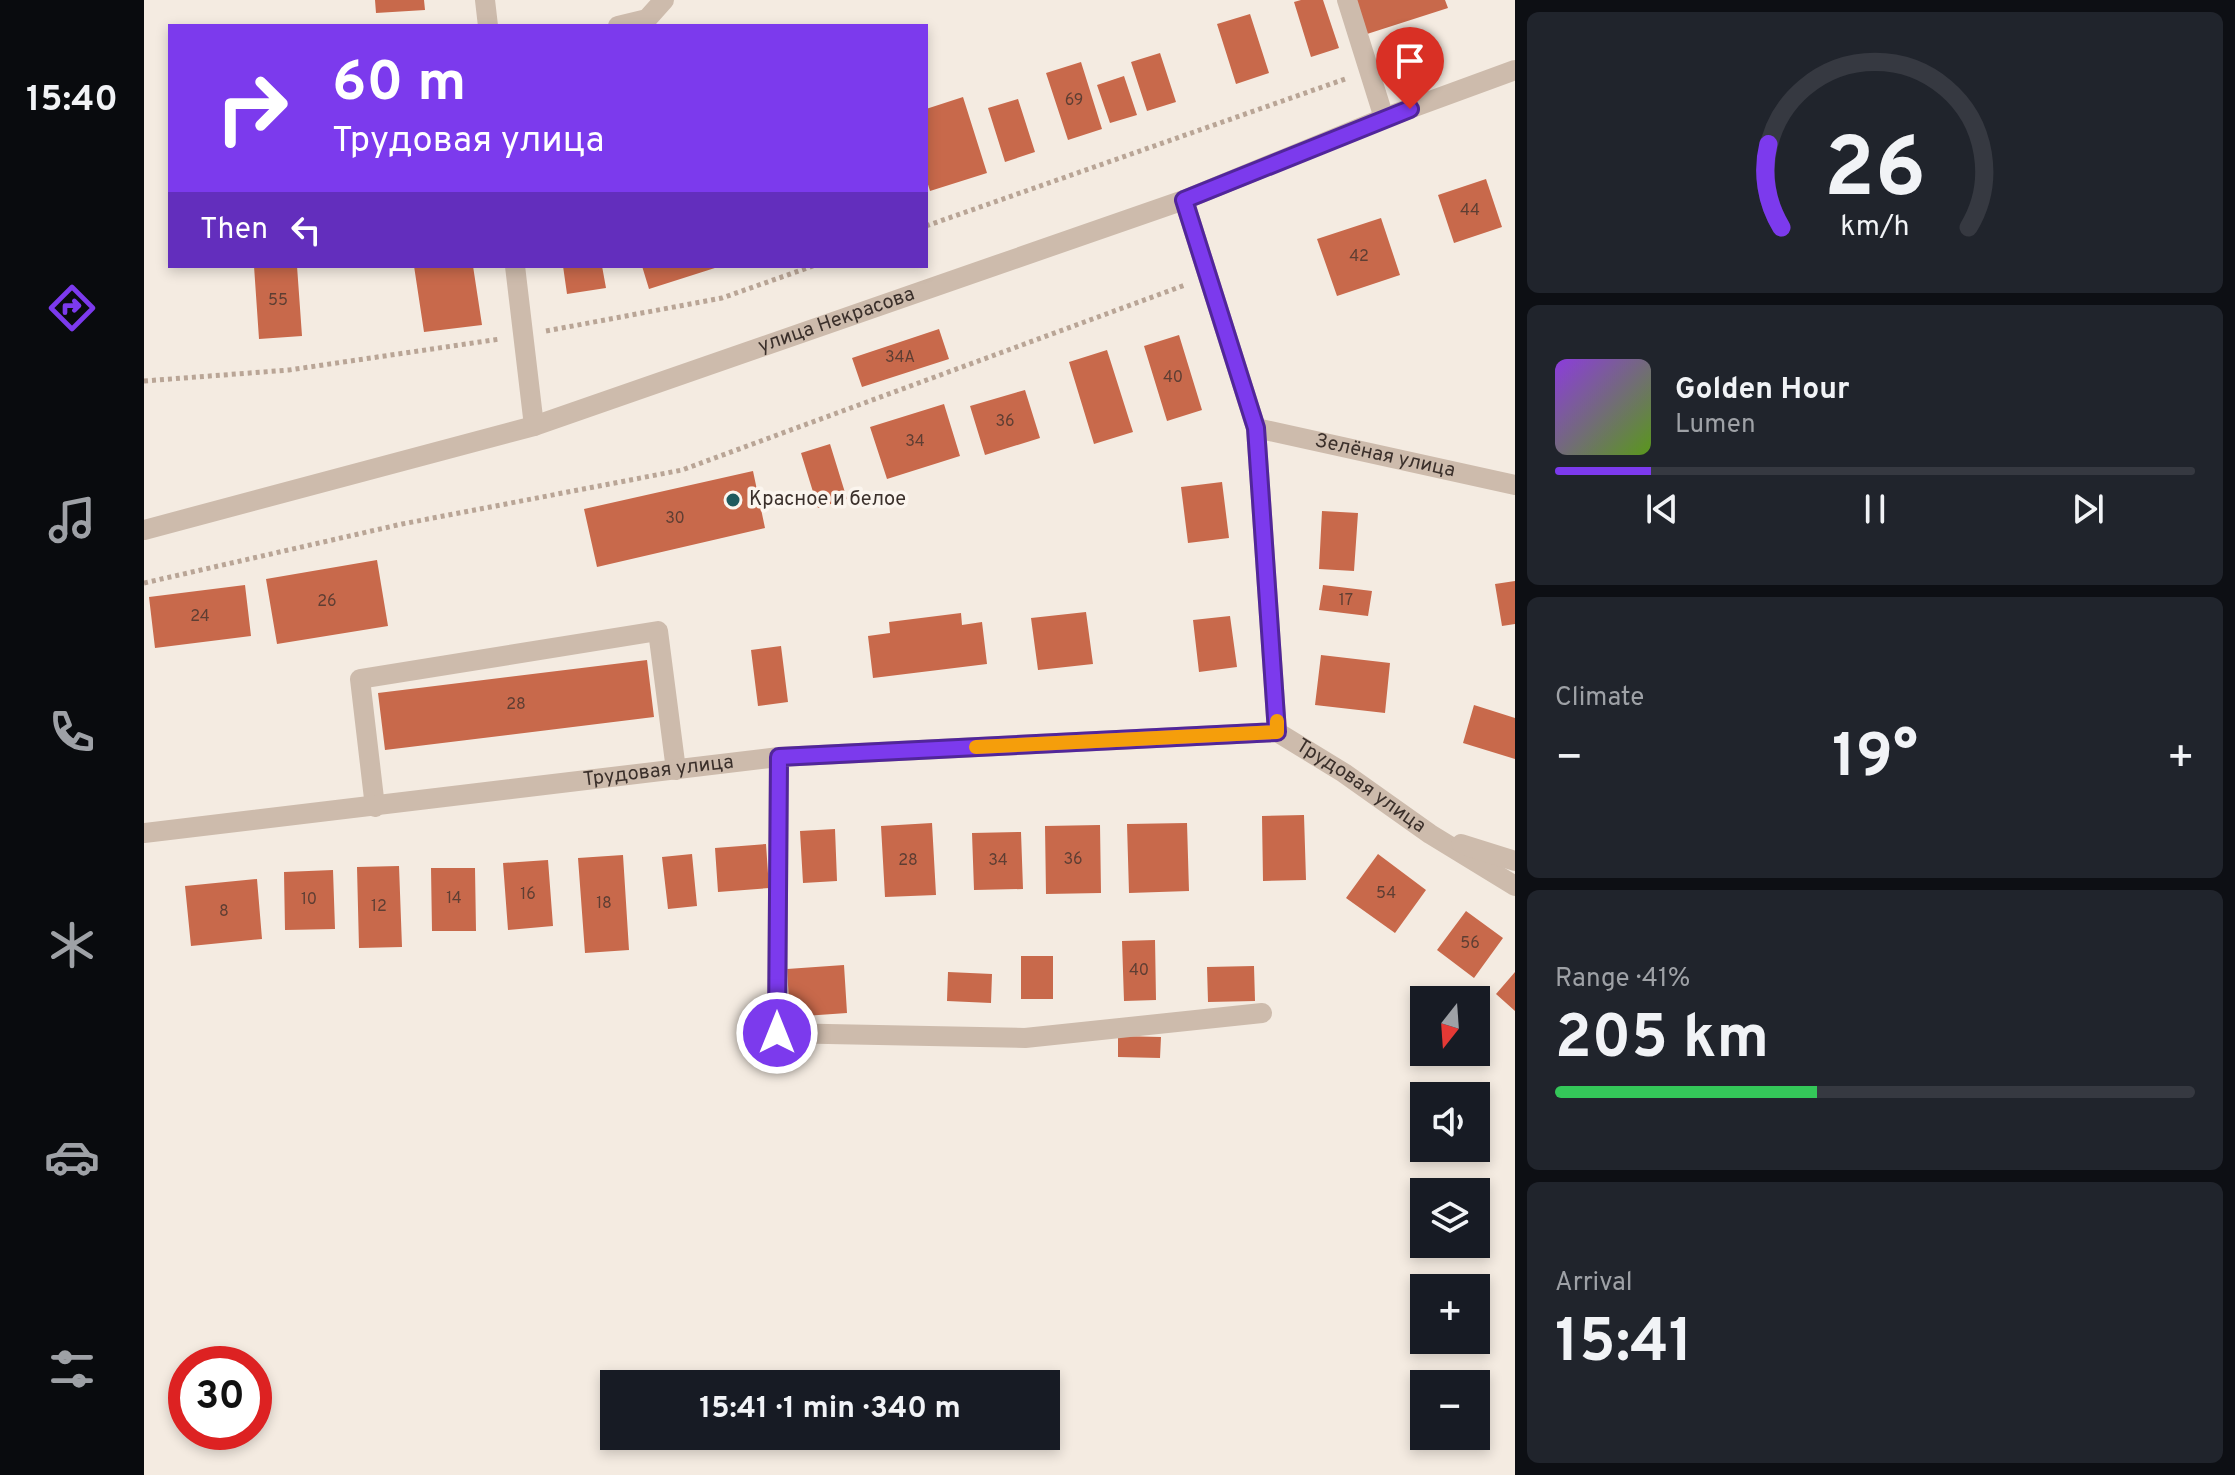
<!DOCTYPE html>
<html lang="en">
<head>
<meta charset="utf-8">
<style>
	:root { --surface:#171b24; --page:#20242c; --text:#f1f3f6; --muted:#9ea1a6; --line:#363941; --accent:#7c3aed }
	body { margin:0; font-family:Overpass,sans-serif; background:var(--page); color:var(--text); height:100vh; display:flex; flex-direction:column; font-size:30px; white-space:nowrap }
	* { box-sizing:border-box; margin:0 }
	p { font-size:26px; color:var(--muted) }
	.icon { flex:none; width:44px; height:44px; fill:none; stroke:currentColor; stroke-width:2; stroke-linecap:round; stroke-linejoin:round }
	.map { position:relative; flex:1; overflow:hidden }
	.side { display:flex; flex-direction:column; gap:12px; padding:12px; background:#0d0f14; width:720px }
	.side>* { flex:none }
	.top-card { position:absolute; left:24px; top:24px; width:760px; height:244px; border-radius:0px; box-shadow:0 4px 12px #0003; background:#7c3aed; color:#fff; overflow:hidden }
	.needle { width:52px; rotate:197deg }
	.buttons { position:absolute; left:1266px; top:986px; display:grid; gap:16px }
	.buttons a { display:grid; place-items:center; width:80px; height:80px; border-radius:0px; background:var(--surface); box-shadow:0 4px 12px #0003; font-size:40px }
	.speed { position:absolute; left:24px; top:1346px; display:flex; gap:16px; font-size:40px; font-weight:700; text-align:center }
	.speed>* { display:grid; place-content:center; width:104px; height:104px; border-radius:50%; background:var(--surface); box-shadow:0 4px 12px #0003; line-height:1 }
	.speed .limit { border:12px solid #d22; background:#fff; color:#111 }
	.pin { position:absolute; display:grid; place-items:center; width:68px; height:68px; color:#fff; margin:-82px -34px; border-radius:50% 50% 50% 0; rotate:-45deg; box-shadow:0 0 8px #0007 }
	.pin .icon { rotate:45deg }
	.me { position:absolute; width:88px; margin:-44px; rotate:0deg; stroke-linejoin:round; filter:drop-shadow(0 0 6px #0008) }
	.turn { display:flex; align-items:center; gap:28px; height:168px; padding:0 32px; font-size:36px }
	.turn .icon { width:104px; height:104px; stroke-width:2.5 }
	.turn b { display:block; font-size:56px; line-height:68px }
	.then { display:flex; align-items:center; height:76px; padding:0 32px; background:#0003; gap:16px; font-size:30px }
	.big { font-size:60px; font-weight:700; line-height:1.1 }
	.side .tile { flex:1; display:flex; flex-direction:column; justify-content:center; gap:12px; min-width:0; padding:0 28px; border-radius:12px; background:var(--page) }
	.side .dial { align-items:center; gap:0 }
	.dial svg { height:208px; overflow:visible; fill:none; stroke:var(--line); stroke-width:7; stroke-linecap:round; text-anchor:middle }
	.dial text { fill:var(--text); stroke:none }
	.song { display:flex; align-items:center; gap:24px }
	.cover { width:96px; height:96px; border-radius:12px; background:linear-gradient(135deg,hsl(270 70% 55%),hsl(90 70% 35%)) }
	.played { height:8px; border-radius:4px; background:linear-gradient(90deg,var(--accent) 15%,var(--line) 15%) }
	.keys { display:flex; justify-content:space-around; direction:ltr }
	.heat { display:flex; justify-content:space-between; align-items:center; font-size:44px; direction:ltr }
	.charge { height:12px; border-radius:6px; background:linear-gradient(90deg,#34c759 41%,var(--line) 0) }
	.trip { position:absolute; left:456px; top:1370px; width:460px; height:80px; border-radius:0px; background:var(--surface); box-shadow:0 4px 12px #0003; font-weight:700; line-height:80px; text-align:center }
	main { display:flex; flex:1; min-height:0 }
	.dock { display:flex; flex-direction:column; width:144px; justify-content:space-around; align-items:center; background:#090b0e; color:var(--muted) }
	.dock .icon { width:56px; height:56px }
	.dock .current { color:var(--accent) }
	.dock b { font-size:36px; color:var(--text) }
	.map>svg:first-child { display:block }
	.building { fill:#c8694b }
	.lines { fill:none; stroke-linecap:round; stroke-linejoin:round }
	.path { stroke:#b9a596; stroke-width:5; stroke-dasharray:4 4; stroke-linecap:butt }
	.minor { stroke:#cdbbac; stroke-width:20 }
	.route-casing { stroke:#51269a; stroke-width:20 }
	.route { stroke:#7c3aed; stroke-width:14 }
	.slow { stroke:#f59e0b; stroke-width:14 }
	.poi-dot { fill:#1f5a5e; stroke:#fbf5ee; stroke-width:3 }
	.labels { text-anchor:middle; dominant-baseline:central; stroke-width:7; stroke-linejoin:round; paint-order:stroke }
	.number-label { font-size:16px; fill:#5e3e33 }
	.street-label { font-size:20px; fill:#3b302b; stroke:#fbf5ee }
	.poi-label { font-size:20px; fill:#3b302b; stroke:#fbf5ee; text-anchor:start }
</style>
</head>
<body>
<main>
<nav class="dock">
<b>15:40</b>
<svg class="icon current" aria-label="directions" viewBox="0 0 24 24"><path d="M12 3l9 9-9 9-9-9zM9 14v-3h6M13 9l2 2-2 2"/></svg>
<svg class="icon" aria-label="music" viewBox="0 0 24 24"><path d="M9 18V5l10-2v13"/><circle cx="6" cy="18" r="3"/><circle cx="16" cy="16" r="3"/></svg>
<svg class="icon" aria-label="phone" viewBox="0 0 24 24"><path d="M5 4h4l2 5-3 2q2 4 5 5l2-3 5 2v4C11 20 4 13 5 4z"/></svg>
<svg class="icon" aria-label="climate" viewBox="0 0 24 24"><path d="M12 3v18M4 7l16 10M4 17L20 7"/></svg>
<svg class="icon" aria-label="car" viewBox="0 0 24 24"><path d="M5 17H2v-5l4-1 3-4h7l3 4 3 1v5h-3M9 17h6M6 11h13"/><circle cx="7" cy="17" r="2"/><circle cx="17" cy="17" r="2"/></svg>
<svg class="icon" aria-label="filters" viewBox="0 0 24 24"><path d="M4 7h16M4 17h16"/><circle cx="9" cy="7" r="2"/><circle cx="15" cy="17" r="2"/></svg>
</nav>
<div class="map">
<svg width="1371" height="1475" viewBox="0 0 1371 1475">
	<rect width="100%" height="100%" fill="#f4ebe1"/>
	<!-- building -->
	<path class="building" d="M231 0H280L281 10 232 13Z
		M1157 0H1179L1195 48 1167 57 1150 2Z
		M1212 0H1301L1304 8 1223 34Z
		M1106 14 1125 73 1092 84 1073 24Z
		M1016 53 1032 102 1003 111 987 62Z
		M937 62 958 129 924 140 902 73Z
		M980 76 993 115 966 123 953 85Z
		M819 97 843 173 786 191 782 178V109Z
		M874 99 891 152 861 162 844 108Z
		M1342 179 1358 227 1310 243 1294 195Z
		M1237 218 1256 275 1193 296 1173 239Z
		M110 266H153L158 336 115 339Z
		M270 266H329L338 325 280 332Z
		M419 266H458L462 288 423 294Z
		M498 266H574V267L505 289Z
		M795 329 805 359 718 387 708 358Z
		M1035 335 1058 410 1023 421 1000 346Z
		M963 350 989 432 950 444 925 362Z
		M881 390 896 438 841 455 826 406Z
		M800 404 816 456 743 479 726 427Z
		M686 444 703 499 674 508 657 453Z
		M609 471 621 528 453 567 440 509Z
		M1078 482 1085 538 1044 543 1037 487Z
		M1178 511 1214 513 1210 571 1175 569Z
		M233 560 244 626 133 644 122 579Z
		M1371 581V624L1358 626 1351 584Z
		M101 585 107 636 11 648 5 597Z
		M1179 585 1228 591 1224 616 1175 610Z
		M942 612 949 664 894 670 887 618Z
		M817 613 818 625 838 622 843 664 729 678 724 636 746 633 745 622Z
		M1086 616 1093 667 1055 672 1049 620Z
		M637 646 644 702 614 706 607 650Z
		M1177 655 1246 663 1241 713 1171 705Z
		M503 660 510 717 241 750 234 693Z
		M1330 705 1371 718V759L1319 743Z
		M1160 815 1162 880 1119 881 1118 816Z
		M788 823 792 895 741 897 737 826Z
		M1043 823 1045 891 985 893 983 824Z
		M956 825 957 893 902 894 901 826Z
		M691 829 693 881 659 883 656 831Z
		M877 832 879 889 830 890 828 833Z
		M622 844 625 888 574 892 571 848Z
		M548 854 553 906 524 909 518 857Z
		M1234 854 1282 890 1251 933 1202 898Z
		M479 855 485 950 441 953 434 858Z
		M404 860 409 926 364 930 359 863Z
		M255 866 258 947 215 948 213 867Z
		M287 868H331L332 931H288Z
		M189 870 191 929 141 930 140 872Z
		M113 879 118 939 47 946 41 886Z
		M1322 911 1359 938 1330 978 1293 950Z
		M1011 940 1012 1000 980 1001 978 941Z
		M877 956H909V999H877Z
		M700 965 703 1013 646 1017 643 969Z
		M1110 966 1111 1001 1064 1002 1063 967Z
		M804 972 848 974 847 1003 803 1001Z
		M1371 972V1011L1352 994Z
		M974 1036 1017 1037 1016 1058 974 1057Z"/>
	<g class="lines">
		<!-- path -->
		<path class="path" d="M782 226 1204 78
			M402 331 578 298 669 266
			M0 381 145 370 356 339
			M0 583 258 524 538 470 1041 285"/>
		<!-- minor -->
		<g class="minor">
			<path d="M341 0 344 26"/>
			<path d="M1203 0 1240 118"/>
			<path d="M474 26 503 19 520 0"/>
			<path d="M1040 200 1112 428 1133 732"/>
			<path d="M371 266 390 426"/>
			<path id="s1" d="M1112 428 1371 485"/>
			<path id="s2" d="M0 530 390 426 1040 200 1240 118 1371 70"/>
			<path d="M635 757 633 1033 881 1038 1118 1013"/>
			<path d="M231 807 216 679 514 631 532 770"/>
			<path id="s3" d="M0 833 635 757 1133 732 1200 773 1286 834 1371 886"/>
			<path d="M1317 844 1371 861"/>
		</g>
	</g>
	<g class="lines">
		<defs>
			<path id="route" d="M633 1033 635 757 1133 732 1112 428 1040 200 1266 109"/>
		</defs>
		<!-- route casing -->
		<use href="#route" class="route-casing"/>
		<!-- route -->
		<use href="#route" class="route"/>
		<!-- slow -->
		<path class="slow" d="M832 747 1133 732V721"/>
	</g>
	<!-- markers -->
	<circle class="poi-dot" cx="589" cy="500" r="8"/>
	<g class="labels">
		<!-- number labels -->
		<g class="number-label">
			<text x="930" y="101">69</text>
			<text x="1326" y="211">44</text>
			<text x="1215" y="257">42</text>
			<text x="134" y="301">55</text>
			<text x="756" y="358">34А</text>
			<text x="1029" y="378">40</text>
			<text x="861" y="422">36</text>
			<text x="771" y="442">34</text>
			<text x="531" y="519">30</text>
			<text x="1202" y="601">17</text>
			<text x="183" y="602">26</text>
			<text x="56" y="617">24</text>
			<text x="372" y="705">28</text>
			<text x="929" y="860">36</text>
			<text x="764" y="861">28</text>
			<text x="854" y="861">34</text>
			<text x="1242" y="894">54</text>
			<text x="384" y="895">16</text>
			<text x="310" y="899">14</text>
			<text x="165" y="900">10</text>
			<text x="460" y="904">18</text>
			<text x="235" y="907">12</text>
			<text x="80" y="912">8</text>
			<text x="1326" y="944">56</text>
			<text x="995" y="971">40</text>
		</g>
		<!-- street labels -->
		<g class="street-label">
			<text stroke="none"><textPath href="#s2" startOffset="724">улица Некрасова</textPath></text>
			<text stroke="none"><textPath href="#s1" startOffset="132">Зелёная улица</textPath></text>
			<text stroke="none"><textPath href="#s3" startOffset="518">Трудовая улица</textPath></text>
			<text stroke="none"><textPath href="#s3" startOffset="1238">Трудовая улица</textPath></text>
		</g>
		<!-- poi labels -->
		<g class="poi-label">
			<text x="605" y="500">Красное и белое</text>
		</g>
	</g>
</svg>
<div class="buttons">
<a><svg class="needle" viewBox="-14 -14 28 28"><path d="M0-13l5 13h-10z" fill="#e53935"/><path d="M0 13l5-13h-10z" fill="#9ea1a6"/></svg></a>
<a><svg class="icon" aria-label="sound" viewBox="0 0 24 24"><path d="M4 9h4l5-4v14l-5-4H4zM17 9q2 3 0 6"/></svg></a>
<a><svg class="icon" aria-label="layers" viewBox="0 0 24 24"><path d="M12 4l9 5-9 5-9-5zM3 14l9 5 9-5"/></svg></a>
<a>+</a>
<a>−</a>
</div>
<div class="speed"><div class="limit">30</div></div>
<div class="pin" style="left:1266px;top:109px;background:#d93025"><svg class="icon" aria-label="arrive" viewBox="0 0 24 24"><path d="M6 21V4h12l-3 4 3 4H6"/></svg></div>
<svg class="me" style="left:633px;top:1033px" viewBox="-20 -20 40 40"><circle r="17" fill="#7c3aed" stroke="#fff" stroke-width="3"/><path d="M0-11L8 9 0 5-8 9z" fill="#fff"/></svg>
<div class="trip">15:41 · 1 min · 340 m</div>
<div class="top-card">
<div class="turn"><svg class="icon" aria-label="right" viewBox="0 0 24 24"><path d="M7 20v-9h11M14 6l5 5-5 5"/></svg><div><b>60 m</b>Трудовая улица</div></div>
<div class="then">Then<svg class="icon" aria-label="left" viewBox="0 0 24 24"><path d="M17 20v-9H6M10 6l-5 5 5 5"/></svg></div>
</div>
</div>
<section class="side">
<div class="tile dial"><svg viewBox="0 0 100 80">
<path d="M14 69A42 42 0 1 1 86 69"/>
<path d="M14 69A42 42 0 0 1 9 37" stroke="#7c3aed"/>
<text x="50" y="56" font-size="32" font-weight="700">26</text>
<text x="50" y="72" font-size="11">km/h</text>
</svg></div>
<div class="tile">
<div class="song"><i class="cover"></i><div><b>Golden Hour</b><p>Lumen</p></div></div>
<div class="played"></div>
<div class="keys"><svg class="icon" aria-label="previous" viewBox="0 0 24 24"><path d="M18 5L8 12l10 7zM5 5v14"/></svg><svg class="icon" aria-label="pause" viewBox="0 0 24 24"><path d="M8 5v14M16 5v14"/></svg><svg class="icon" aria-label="next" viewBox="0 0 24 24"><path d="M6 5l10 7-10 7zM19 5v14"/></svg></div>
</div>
<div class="tile"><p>Climate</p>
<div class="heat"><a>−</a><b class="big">19°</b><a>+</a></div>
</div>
<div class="tile"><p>Range · 41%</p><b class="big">205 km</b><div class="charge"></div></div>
<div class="tile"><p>Arrival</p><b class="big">15:41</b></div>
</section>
</main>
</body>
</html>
